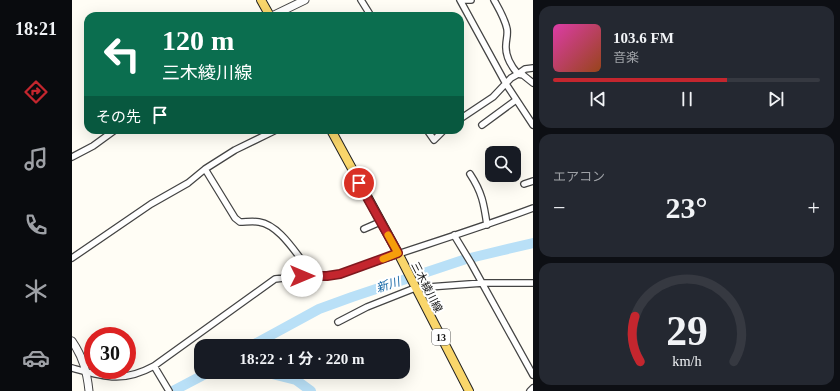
<!DOCTYPE html>
<html lang="ja">
<head>
<meta charset="utf-8">
<style>
	:root { --surface:#171b24; --page:#242831; --text:#f1f3f6; --muted:#9ea1a6; --line:#363941; --accent:#c4262e }
	body { margin:0; font-family:"Times New Roman","Noto Sans JP",serif; background:var(--page); color:var(--text); height:100vh; display:flex; flex-direction:column; font-size:15px; white-space:nowrap }
	* { box-sizing:border-box; margin:0 }
	p { font-size:13px; color:var(--muted) }
	.icon { flex:none; width:22px; height:22px; fill:none; stroke:currentColor; stroke-width:2; stroke-linecap:round; stroke-linejoin:round }
	.map { position:relative; flex:1; overflow:hidden }
	.side { display:flex; flex-direction:column; gap:6px; padding:6px; background:#0d0f14; width:307px }
	.side>* { flex:none }
	.hud { position:absolute; left:12px; top:12px; width:380px; height:122px; border-radius:12px; box-shadow:0 4px 16px #0002; background:#0b6e4f; color:#fff; overflow:hidden }
	.controls { position:absolute; left:413px; top:146px; display:grid; gap:8px }
	.controls a { display:grid; place-items:center; width:36px; height:36px; border-radius:8px; background:var(--surface); box-shadow:0 4px 16px #0002; font-size:20px }
	.speed { position:absolute; left:12px; top:327px; display:flex; gap:8px; font-size:20px; font-weight:700; text-align:center }
	.speed>* { display:grid; place-content:center; width:52px; height:52px; border-radius:50%; background:var(--surface); box-shadow:0 4px 16px #0002; line-height:1 }
	.speed .limit { border:6px solid #d22; background:#fff; color:#111 }
	.pin { position:absolute; display:grid; place-items:center; width:34px; height:34px; color:#fff; margin:-17px; border:2px solid #fff; border-radius:50%; box-shadow:0 1px 4px #0007 }
	.me { position:absolute; width:44px; margin:-22px; rotate:90deg; stroke-linejoin:round; filter:drop-shadow(0 0 3px #0008) }
	.turn { display:flex; align-items:center; gap:14px; height:84px; padding:0 12px; font-size:18px }
	.turn .icon { width:52px; height:52px; stroke-width:2.5 }
	.turn b { display:block; font-size:28px; line-height:34px }
	.then { display:flex; align-items:center; height:38px; padding:0 12px; background:#0003; gap:8px; font-size:15px }
	.big { font-size:30px; font-weight:700; line-height:1.1 }
	.side .card { flex:1; display:flex; flex-direction:column; justify-content:center; gap:6px; min-width:0; padding:0 14px; border-radius:12px; background:var(--page) }
	.side .dial { align-items:center; gap:0 }
	.dial svg { height:104px; overflow:visible; fill:none; stroke:var(--line); stroke-width:7; stroke-linecap:round; text-anchor:middle }
	.dial text { fill:var(--text); stroke:none }
	.song { display:flex; align-items:center; gap:12px }
	.cover { width:48px; height:48px; border-radius:6px; background:linear-gradient(135deg,hsl(320 70% 55%),hsl(20 70% 35%)) }
	.played { height:4px; border-radius:2px; background:linear-gradient(90deg,var(--accent) 65%,var(--line) 65%) }
	.keys { display:flex; justify-content:space-around; direction:ltr }
	.heat { display:flex; justify-content:space-between; align-items:center; font-size:22px; direction:ltr }
	.trip { position:absolute; left:122px; top:339px; width:216px; height:40px; border-radius:12px; background:var(--surface); box-shadow:0 4px 16px #0002; font-weight:700; line-height:40px; text-align:center }
	main { display:flex; flex:1; min-height:0 }
	.tab-bar { display:flex; flex-direction:column; width:72px; justify-content:space-around; align-items:center; background:#090b0e; color:var(--muted) }
	.tab-bar .icon { width:28px; height:28px }
	.tab-bar .active { color:var(--accent) }
	.tab-bar b { font-size:18px; color:var(--text) }
	.map>svg:first-child { display:block }
	.lines { fill:none; stroke-linecap:round; stroke-linejoin:round }
	.river { stroke:#b9e0f7; stroke-width:10 }
	.minor-casing { stroke:#444; stroke-width:8 }
	.tertiary-casing { stroke:#444; stroke-width:9 }
	.primary-casing { stroke:#222; stroke-width:10 }
	.minor { stroke:#fff; stroke-width:5.5 }
	.tertiary { stroke:#fff; stroke-width:7 }
	.primary { stroke:#f9d66b; stroke-width:8 }
	.route-casing { stroke:#7f191e; stroke-width:10 }
	.route { stroke:#c4262e; stroke-width:7 }
	.slow { stroke:#f59e0b; stroke-width:7 }
	.labels { text-anchor:middle; dominant-baseline:central; stroke-width:4; stroke-linejoin:round; paint-order:stroke }
	.shield { fill:#fff; stroke:#585858; stroke-width:1 }
	.shield-label { font-size:10px; font-weight:bold; fill:#111 }
	.street-label { font-size:11px; fill:#111; stroke:#fff }
	.water-label { font-size:12px; font-style:italic; fill:#1768a6; stroke:#fff }
</style>
</head>
<body>
<main>
<nav class="tab-bar">
<b>18:21</b>
<svg class="icon active" aria-label="directions" viewBox="0 0 24 24"><path d="M12 3l9 9-9 9-9-9zM9 14v-3h6M13 9l2 2-2 2"/></svg>
<svg class="icon" aria-label="music" viewBox="0 0 24 24"><path d="M9 18V5l10-2v13"/><circle cx="6" cy="18" r="3"/><circle cx="16" cy="16" r="3"/></svg>
<svg class="icon" aria-label="phone" viewBox="0 0 24 24"><path d="M5 4h4l2 5-3 2q2 4 5 5l2-3 5 2v4C11 20 4 13 5 4z"/></svg>
<svg class="icon" aria-label="climate" viewBox="0 0 24 24"><path d="M12 3v18M4 7l16 10M4 17L20 7"/></svg>
<svg class="icon" aria-label="car" viewBox="0 0 24 24"><path d="M5 17H2v-5l4-1 3-4h7l3 4 3 1v5h-3M9 17h6M6 11h13"/><circle cx="7" cy="17" r="2"/><circle cx="17" cy="17" r="2"/></svg>
</nav>
<div class="map">
<svg width="461" height="391" viewBox="0 0 461 391">
	<rect width="100%" height="100%" fill="#fffdf5"/>
	<g class="lines">
		<!-- river -->
		<path class="river" d="M179 346 247 309 280 297 394 259 461 243
			M151 372H163
			M192 372 224 380 239 391
			M101 391 137 372"/>
		<defs>
			<path id="minor" d="M289 0 299 16
				M388 0 434 84 461 125
				M389 0H399
				M422 0C427 9 433 19 435 29 436 35 434 40 434 45 433 57 439 66 446 74L453 69 461 68
				M388 119 421 97 439 78 446 74 451 75 461 83
				M410 125 444 100
				M355 130 362 140 372 130
				M0 157 21 146 43 130
				M133 169 163 218 168 222C174 222 181 221 187 222 206 225 221 249 232 263L217 271 211 278
				M398 174C410 192 412 204 415 225
				M452 184 461 181
				M292 229 308 222
				M382 235 399 263 461 375
				M0 258 79 204 116 183 133 169 163 150 204 130
				M266 322 295 307 343 288 411 283H461
				M82 366 97 391
				M0 368C33 377 51 383 82 366L203 279 230 276H255L268 274C332 251 397 232 461 208
				M458 391 461 388"/>
			<path id="tertiary" d="M200 16 233 0
				M0 341C11 357 15 372 17 391"/>
			<path id="primary" d="M189 0 198 16
				M259 130 326 253 397 391"/>
		</defs>
		<!-- minor casing -->
		<use href="#minor" class="minor-casing"/>
		<!-- tertiary casing -->
		<use href="#tertiary" class="tertiary-casing"/>
		<!-- primary casing -->
		<use href="#primary" class="primary-casing"/>
		<!-- minor -->
		<use href="#minor" class="minor"/>
		<!-- tertiary -->
		<use href="#tertiary" class="tertiary"/>
		<!-- primary -->
		<use href="#primary" class="primary"/>
	</g>
	<g class="lines">
		<defs>
			<path id="route" d="M230 276H255L268 274 326 253 287 183"/>
		</defs>
		<!-- route casing -->
		<use href="#route" class="route-casing"/>
		<!-- route -->
		<use href="#route" class="route"/>
		<!-- slow -->
		<path class="slow" d="M311 259 326 253 316 235"/>
	</g>
	<g class="labels">
		<!-- shield labels -->
		<rect class="shield" x="360" y="329" width="18" height="16" rx="3"/>
		<g class="shield-label">
			<text x="369" y="337">13</text>
		</g>
		<!-- street labels -->
		<g class="street-label">
			<text transform="translate(355 287) rotate(63)">三木綾川線</text>
		</g>
		<!-- water labels -->
		<g class="water-label">
			<text transform="translate(316 285) rotate(-18)">新川</text>
		</g>
	</g>
</svg>
<div class="controls">
<a><svg class="icon" aria-label="search" viewBox="0 0 24 24"><circle cx="10" cy="10" r="6"/><path d="M15 15l6 6"/></svg></a>
</div>
<div class="speed"><div class="limit">30</div></div>
<div class="pin" style="left:287px;top:183px;background:#d93025"><svg class="icon" aria-label="arrive" viewBox="0 0 24 24"><path d="M6 21V4h12l-3 4 3 4H6"/></svg></div>
<svg class="me" style="left:230px;top:276px" viewBox="-20 -20 40 40"><circle r="19" fill="#fff"/><path d="M0-13L10 11 0 6-10 11z" fill="#c4262e"/></svg>
<div class="trip">18:22 · 1 分 · 220 m</div>
<div class="hud">
<div class="turn"><svg class="icon" aria-label="left" viewBox="0 0 24 24"><path d="M17 20v-9H6M10 6l-5 5 5 5"/></svg><div><b>120 m</b>三木綾川線</div></div>
<div class="then">その先<svg class="icon" aria-label="arrive" viewBox="0 0 24 24"><path d="M6 21V4h12l-3 4 3 4H6"/></svg></div>
</div>
</div>
<section class="side">
<div class="card">
<div class="song"><i class="cover"></i><div><b>103.6 FM</b><p>音楽</p></div></div>
<div class="played"></div>
<div class="keys"><svg class="icon" aria-label="previous" viewBox="0 0 24 24"><path d="M18 5L8 12l10 7zM5 5v14"/></svg><svg class="icon" aria-label="pause" viewBox="0 0 24 24"><path d="M8 5v14M16 5v14"/></svg><svg class="icon" aria-label="next" viewBox="0 0 24 24"><path d="M6 5l10 7-10 7zM19 5v14"/></svg></div>
</div>
<div class="card"><p>エアコン</p>
<div class="heat"><a>−</a><b class="big">23°</b><a>+</a></div>
</div>
<div class="card dial"><svg viewBox="0 0 100 80">
<path d="M14 69A42 42 0 1 1 86 69"/>
<path d="M14 69A42 42 0 0 1 10 34" stroke="#c4262e"/>
<text x="50" y="56" font-size="32" font-weight="700">29</text>
<text x="50" y="72" font-size="11">km/h</text>
</svg></div>
</section>
</main>
</body>
</html>
